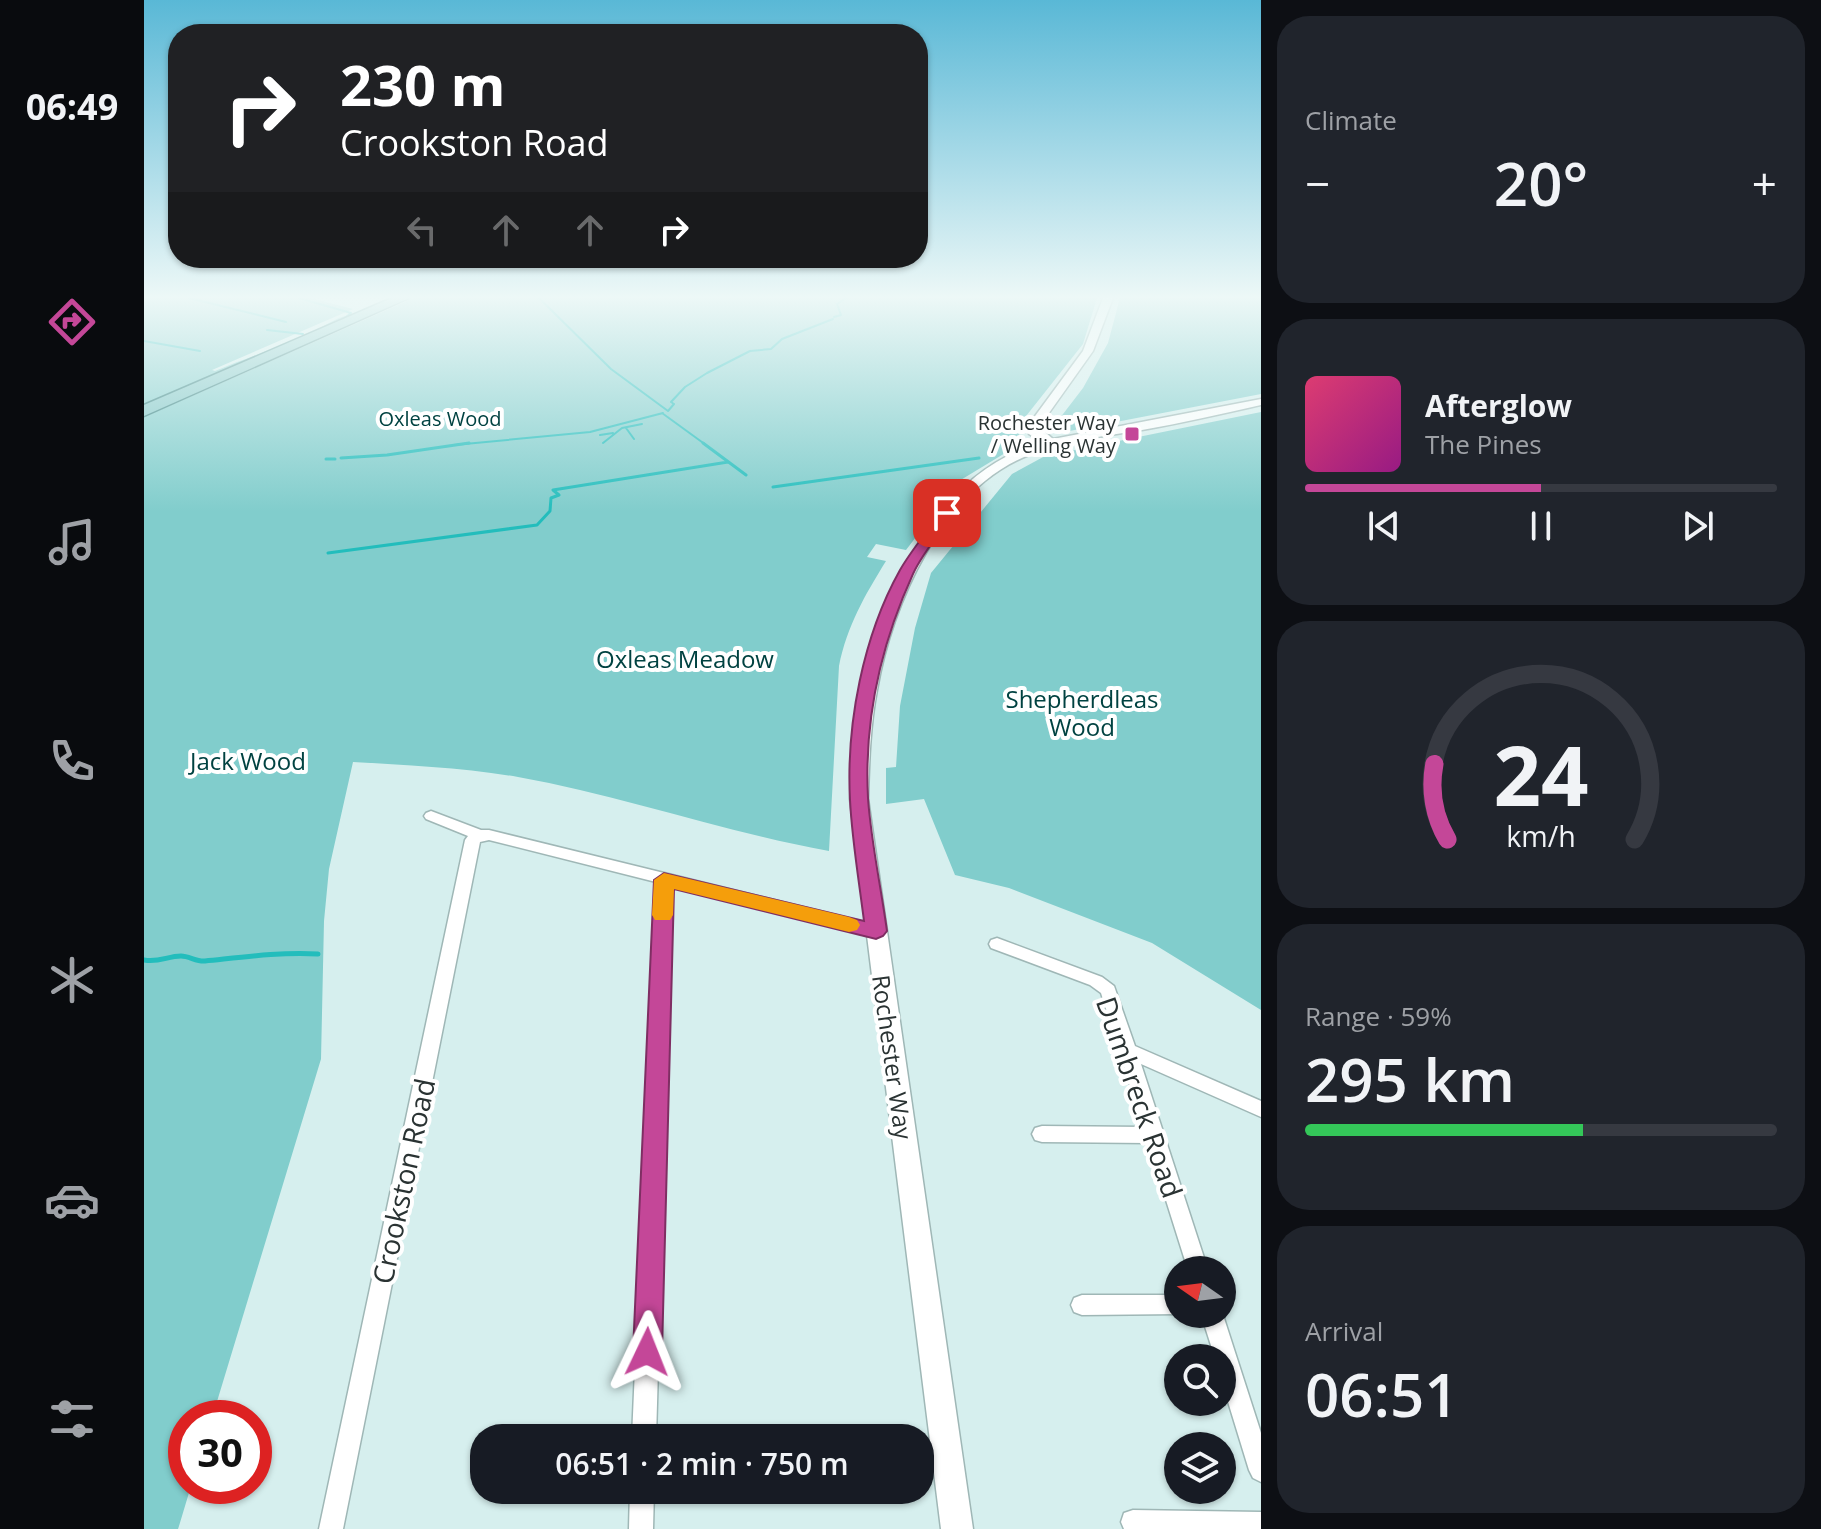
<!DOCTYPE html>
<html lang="en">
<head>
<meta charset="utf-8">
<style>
	:root { --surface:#171b24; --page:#20242c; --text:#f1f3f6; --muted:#9ea1a6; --line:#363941; --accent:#c44798 }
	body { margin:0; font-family:"Open Sans",sans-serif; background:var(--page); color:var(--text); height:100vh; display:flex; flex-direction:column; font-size:30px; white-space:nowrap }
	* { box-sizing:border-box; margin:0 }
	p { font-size:26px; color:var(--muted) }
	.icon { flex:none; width:44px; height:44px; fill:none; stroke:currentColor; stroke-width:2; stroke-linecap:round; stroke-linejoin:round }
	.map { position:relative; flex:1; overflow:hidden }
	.drawer { display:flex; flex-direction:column; gap:16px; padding:16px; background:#0d0f14; width:560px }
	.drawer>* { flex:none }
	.top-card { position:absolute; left:24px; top:24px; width:760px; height:244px; border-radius:32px; box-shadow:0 2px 6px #0004; background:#202124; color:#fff; overflow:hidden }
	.needle { width:52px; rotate:284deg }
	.controls { position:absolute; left:1020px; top:1256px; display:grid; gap:16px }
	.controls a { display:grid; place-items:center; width:72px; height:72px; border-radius:50%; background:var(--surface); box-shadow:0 2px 6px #0004; font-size:40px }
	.speed { position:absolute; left:24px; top:1400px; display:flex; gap:16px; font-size:40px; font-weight:700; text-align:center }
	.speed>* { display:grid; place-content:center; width:104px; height:104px; border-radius:50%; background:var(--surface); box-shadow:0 2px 6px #0004; line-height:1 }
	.speed .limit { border:12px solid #d22; background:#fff; color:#111 }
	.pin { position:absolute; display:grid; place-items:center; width:68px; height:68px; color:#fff; margin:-34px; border-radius:16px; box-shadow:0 4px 12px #0006 }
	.me { position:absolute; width:88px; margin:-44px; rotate:2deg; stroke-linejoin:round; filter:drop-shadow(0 0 6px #0008) }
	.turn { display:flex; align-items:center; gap:28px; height:168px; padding:0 40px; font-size:36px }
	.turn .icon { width:104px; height:104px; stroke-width:2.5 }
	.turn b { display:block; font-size:56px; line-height:68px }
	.lanes { display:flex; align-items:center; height:76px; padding:0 40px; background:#0003; justify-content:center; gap:40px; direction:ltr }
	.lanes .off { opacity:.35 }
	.big { font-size:60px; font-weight:600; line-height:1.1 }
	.drawer .tile { flex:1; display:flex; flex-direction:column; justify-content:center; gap:12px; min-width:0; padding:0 28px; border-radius:32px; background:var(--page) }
	.drawer .dial { align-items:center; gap:0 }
	.dial svg { height:208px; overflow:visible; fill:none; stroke:var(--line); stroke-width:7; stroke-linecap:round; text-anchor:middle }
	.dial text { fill:var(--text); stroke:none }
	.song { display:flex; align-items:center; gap:24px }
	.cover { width:96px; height:96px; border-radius:12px; background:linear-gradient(135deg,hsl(340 70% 55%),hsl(310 70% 35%)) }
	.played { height:8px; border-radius:4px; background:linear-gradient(90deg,var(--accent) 50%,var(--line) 50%) }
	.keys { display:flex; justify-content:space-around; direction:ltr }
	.heat { display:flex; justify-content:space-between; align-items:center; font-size:44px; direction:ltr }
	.charge { height:12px; border-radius:6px; background:linear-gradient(90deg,#34c759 59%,var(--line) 0) }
	.trip { position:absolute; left:326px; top:1424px; width:464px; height:80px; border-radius:32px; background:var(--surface); box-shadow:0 2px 6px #0004; font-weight:600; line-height:80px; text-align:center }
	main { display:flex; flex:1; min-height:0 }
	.tab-bar { display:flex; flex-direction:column; width:144px; justify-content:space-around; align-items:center; background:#090b0e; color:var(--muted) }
	.tab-bar .icon { width:56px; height:56px }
	.tab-bar .active { color:var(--accent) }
	.tab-bar b { font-size:36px; color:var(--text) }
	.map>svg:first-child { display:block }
	.green { fill:#81cdcc }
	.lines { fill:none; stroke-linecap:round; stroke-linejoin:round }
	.stream-far2 { stroke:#23bdbc; stroke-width:2 }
	.stream-far1 { stroke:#23bdbc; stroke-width:3 }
	.stream { stroke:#23bdbc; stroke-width:5 }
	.minor-casing { stroke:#9fb7b6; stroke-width:3 }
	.tertiary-casing { stroke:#9fb7b6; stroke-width:3 }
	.primary-casing { stroke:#297979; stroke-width:3 }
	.minor { fill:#fff; fill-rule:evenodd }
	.tertiary { fill:#fff; fill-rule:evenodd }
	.primary { fill:#7ec5c5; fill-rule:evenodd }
	.route { fill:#c44798; stroke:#7f2e63; stroke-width:2 }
	.slow { fill:#f59e0b }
	.poi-dot { fill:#c44798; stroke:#fff; stroke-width:3 }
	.labels { text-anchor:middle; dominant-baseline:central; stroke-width:8; stroke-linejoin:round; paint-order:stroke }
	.far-park-label { font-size:20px; fill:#004241; stroke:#fff }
	.far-poi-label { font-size:20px; fill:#2a3333; stroke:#fff; text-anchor:end }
	.park-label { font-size:24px; fill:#004241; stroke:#fff }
	.street-label { font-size:24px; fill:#2a3333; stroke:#fff }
	.near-street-label { font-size:28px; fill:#2a3333; stroke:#fff }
</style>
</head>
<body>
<main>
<nav class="tab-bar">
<b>06:49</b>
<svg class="icon active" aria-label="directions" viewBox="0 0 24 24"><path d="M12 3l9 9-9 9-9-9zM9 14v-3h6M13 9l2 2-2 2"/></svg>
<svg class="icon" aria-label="music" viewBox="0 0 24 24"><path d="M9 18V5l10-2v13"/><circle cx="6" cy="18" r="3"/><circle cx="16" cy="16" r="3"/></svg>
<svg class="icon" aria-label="phone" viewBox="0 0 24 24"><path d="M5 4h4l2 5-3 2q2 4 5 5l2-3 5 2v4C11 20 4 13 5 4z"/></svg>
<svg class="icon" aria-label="climate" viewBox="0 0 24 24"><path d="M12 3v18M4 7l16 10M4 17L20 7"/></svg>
<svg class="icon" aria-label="car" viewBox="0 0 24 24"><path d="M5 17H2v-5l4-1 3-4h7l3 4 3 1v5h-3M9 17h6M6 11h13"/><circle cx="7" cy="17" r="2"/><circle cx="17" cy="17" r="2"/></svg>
<svg class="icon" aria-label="filters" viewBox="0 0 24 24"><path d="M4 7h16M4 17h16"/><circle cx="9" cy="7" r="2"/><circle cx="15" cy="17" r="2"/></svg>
</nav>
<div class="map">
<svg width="1117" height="1529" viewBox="0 0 1117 1529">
	<rect width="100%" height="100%" fill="#d6efee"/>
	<!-- green -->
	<path class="green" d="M0 298H166L209 309 68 370 71 371C102 358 136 347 167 333 183 325 194 315 213 314L0 407Z
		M270 298H953L939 344 871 430 881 441 815 481 762 550 732 544 723 557 742 561C721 595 703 626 695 666L685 851C580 832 479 796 374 777 323 768 262 765 209 762L185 869 180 921 177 1059 68 1418H42V1486H47L35 1526 34 1529H0V417Z
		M976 298H1117V394L915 433 906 431 939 388 964 343Z
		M1117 412V1010L1008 943 865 888 811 875 780 799 742 804V768L752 767 756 706 771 628 787 573 868 474 901 456Z"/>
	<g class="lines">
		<!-- stream-far2 -->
		<path class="stream-far2" d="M45 298 142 322
			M155 298 207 313 197 321
			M395 298 467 369 524 411
			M690 317 697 315 693 304 702 298
			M123 330 159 334
			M0 341 56 351
			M524 411 530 404 527 402 541 387 563 373 606 351 627 349 638 339 689 319
			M518 413 562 445
			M482 428 490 439
			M456 435 469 433
			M459 443 478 428 498 424
			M310 445 446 432 519 413"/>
		<!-- stream-far1 -->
		<path class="stream-far1" d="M559 443 602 475
			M197 458 243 455 325 443
			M182 459H191
			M629 487 835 458
			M184 553 393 525 406 511 407 498 415 495 409 490 584 462"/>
		<!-- stream -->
		<path class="stream" d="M0 960C14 963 24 956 37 956 45 956 53 962 61 961 100 957 135 952 174 954"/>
		<defs>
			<path id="minor" d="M287 811 337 830H345L732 925 738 927 740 931 738 935 732 937 528 886 512 1438H488L512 882 345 840 336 842 199 1529H175L321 840 324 836 282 819 280 816 282 813Z
				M853 938 958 977 970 986 991 1046 1117 1101V1117L997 1064 1064 1270H1044L1004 1143 898 1142 891 1140 888 1134 891 1128 898 1126 999 1127 957 993 946 985 847 948 845 944 847 940Z
				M938 1295H1034V1314H1036L938 1315 930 1312 927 1305 930 1298Z
				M1078 1312 1117 1433V1482L1109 1478 1105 1470 1078 1382V1358H1071L1057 1314Z
				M486 1490H510L509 1529H485Z
				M989 1510 1117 1512V1529H980L977 1522 980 1513Z"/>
			<path id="tertiary" d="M959 298H969L949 351 895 427 909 439 1117 399V405C1077 414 1038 423 998 430 960 436 921 441 885 455 798 489 748 603 733 690 726 726 725 763 724 799L829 1529H797L706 799C710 704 727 617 780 536 810 490 844 459 897 442L885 434 883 427 939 351Z"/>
			<path id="primary" d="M248 298H265L0 416V405Z"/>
		</defs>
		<!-- minor casing -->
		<use href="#minor" class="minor-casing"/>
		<!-- tertiary casing -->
		<use href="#tertiary" class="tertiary-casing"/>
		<!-- primary casing -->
		<use href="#primary" class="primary-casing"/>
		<!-- minor -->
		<use href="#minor" class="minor"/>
		<!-- tertiary -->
		<use href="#tertiary" class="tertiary"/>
		<!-- primary -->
		<use href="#primary" class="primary"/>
	</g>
	<!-- sky -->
	<linearGradient id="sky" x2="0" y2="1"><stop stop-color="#59b8d6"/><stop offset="0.58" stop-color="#edf8f7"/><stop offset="1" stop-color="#edf8f7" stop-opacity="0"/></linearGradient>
	<rect width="1117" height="512" fill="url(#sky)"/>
	<!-- route -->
	<path class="route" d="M803 509 810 513C797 532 779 552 769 574 737 644 720 721 724 798 727 842 737 887 743 931L739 936 732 939 530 889 518 1352 513 1362 503 1366 493 1362 489 1352 510 880 520 873 720 921C715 881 708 840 706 800 702 724 719 636 756 570 768 549 785 530 798 510Z"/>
	<!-- slow -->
	<path class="slow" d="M520 873 705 917 713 920 716 925 713 930 705 932 530 889 529 915 526 920H511L508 915 510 880Z"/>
	<!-- markers -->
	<rect class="poi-dot" x="980" y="426" width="16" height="16" rx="4"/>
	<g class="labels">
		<!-- far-park labels -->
		<g class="far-park-label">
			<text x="296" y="418">Oxleas Wood</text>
		</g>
		<!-- far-poi labels -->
		<g class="far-poi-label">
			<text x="972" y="422">Rochester Way<tspan x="972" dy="23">/ Welling Way</tspan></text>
		</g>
		<!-- park labels -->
		<g class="park-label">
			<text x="541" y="658">Oxleas Meadow</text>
			<text x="938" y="698">Shepherdleas<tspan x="938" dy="28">Wood</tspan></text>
			<text x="104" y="760">Jack Wood</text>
		</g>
		<!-- street labels -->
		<g class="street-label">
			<text transform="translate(749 1057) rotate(82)">Rochester Way</text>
		</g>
		<!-- near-street labels -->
		<g class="near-street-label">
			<text transform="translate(996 1097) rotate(71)">Dumbreck Road</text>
			<text transform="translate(259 1181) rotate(-78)">Crookston Road</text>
		</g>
	</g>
</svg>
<div class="controls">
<a><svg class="needle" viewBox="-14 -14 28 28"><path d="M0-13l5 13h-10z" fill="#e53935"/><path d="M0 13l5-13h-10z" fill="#9ea1a6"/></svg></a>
<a><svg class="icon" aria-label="search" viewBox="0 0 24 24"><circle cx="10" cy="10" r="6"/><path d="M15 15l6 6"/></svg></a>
<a><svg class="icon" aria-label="layers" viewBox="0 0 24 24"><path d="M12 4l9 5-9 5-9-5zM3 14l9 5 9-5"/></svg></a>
</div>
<div class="speed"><div class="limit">30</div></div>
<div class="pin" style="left:803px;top:513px;background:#d93025"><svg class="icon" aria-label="arrive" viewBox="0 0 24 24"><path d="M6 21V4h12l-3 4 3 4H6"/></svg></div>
<svg class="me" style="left:503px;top:1352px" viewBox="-20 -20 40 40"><path d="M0-17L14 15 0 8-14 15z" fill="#c44798" stroke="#fff" stroke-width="4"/></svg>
<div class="trip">06:51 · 2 min · 750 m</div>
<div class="top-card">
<div class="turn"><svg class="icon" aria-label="right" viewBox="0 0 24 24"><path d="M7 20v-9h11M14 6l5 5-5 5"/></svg><div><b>230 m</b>Crookston Road</div></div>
<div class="lanes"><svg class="icon off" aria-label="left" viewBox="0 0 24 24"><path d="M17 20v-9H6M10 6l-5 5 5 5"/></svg><svg class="icon off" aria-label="ahead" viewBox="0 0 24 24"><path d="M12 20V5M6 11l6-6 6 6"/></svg><svg class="icon off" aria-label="ahead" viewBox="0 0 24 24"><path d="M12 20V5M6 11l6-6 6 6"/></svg><svg class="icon" aria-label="right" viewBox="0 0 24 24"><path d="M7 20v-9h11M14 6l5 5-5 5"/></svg></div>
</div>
</div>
<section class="drawer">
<div class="tile"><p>Climate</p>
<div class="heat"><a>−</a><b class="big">20°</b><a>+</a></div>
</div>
<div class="tile">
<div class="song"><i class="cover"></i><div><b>Afterglow</b><p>The Pines</p></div></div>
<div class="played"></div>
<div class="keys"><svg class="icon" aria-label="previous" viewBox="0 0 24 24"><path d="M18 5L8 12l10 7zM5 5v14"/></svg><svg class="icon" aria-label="pause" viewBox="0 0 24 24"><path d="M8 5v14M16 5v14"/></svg><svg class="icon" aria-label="next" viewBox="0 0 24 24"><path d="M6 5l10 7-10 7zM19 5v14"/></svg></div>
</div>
<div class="tile dial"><svg viewBox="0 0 100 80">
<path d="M14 69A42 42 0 1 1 86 69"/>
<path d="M14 69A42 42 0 0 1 9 40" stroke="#c44798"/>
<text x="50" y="56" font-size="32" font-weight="700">24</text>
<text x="50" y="72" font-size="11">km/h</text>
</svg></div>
<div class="tile"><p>Range · 59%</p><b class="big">295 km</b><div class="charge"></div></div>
<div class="tile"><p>Arrival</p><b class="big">06:51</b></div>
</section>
</main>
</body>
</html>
